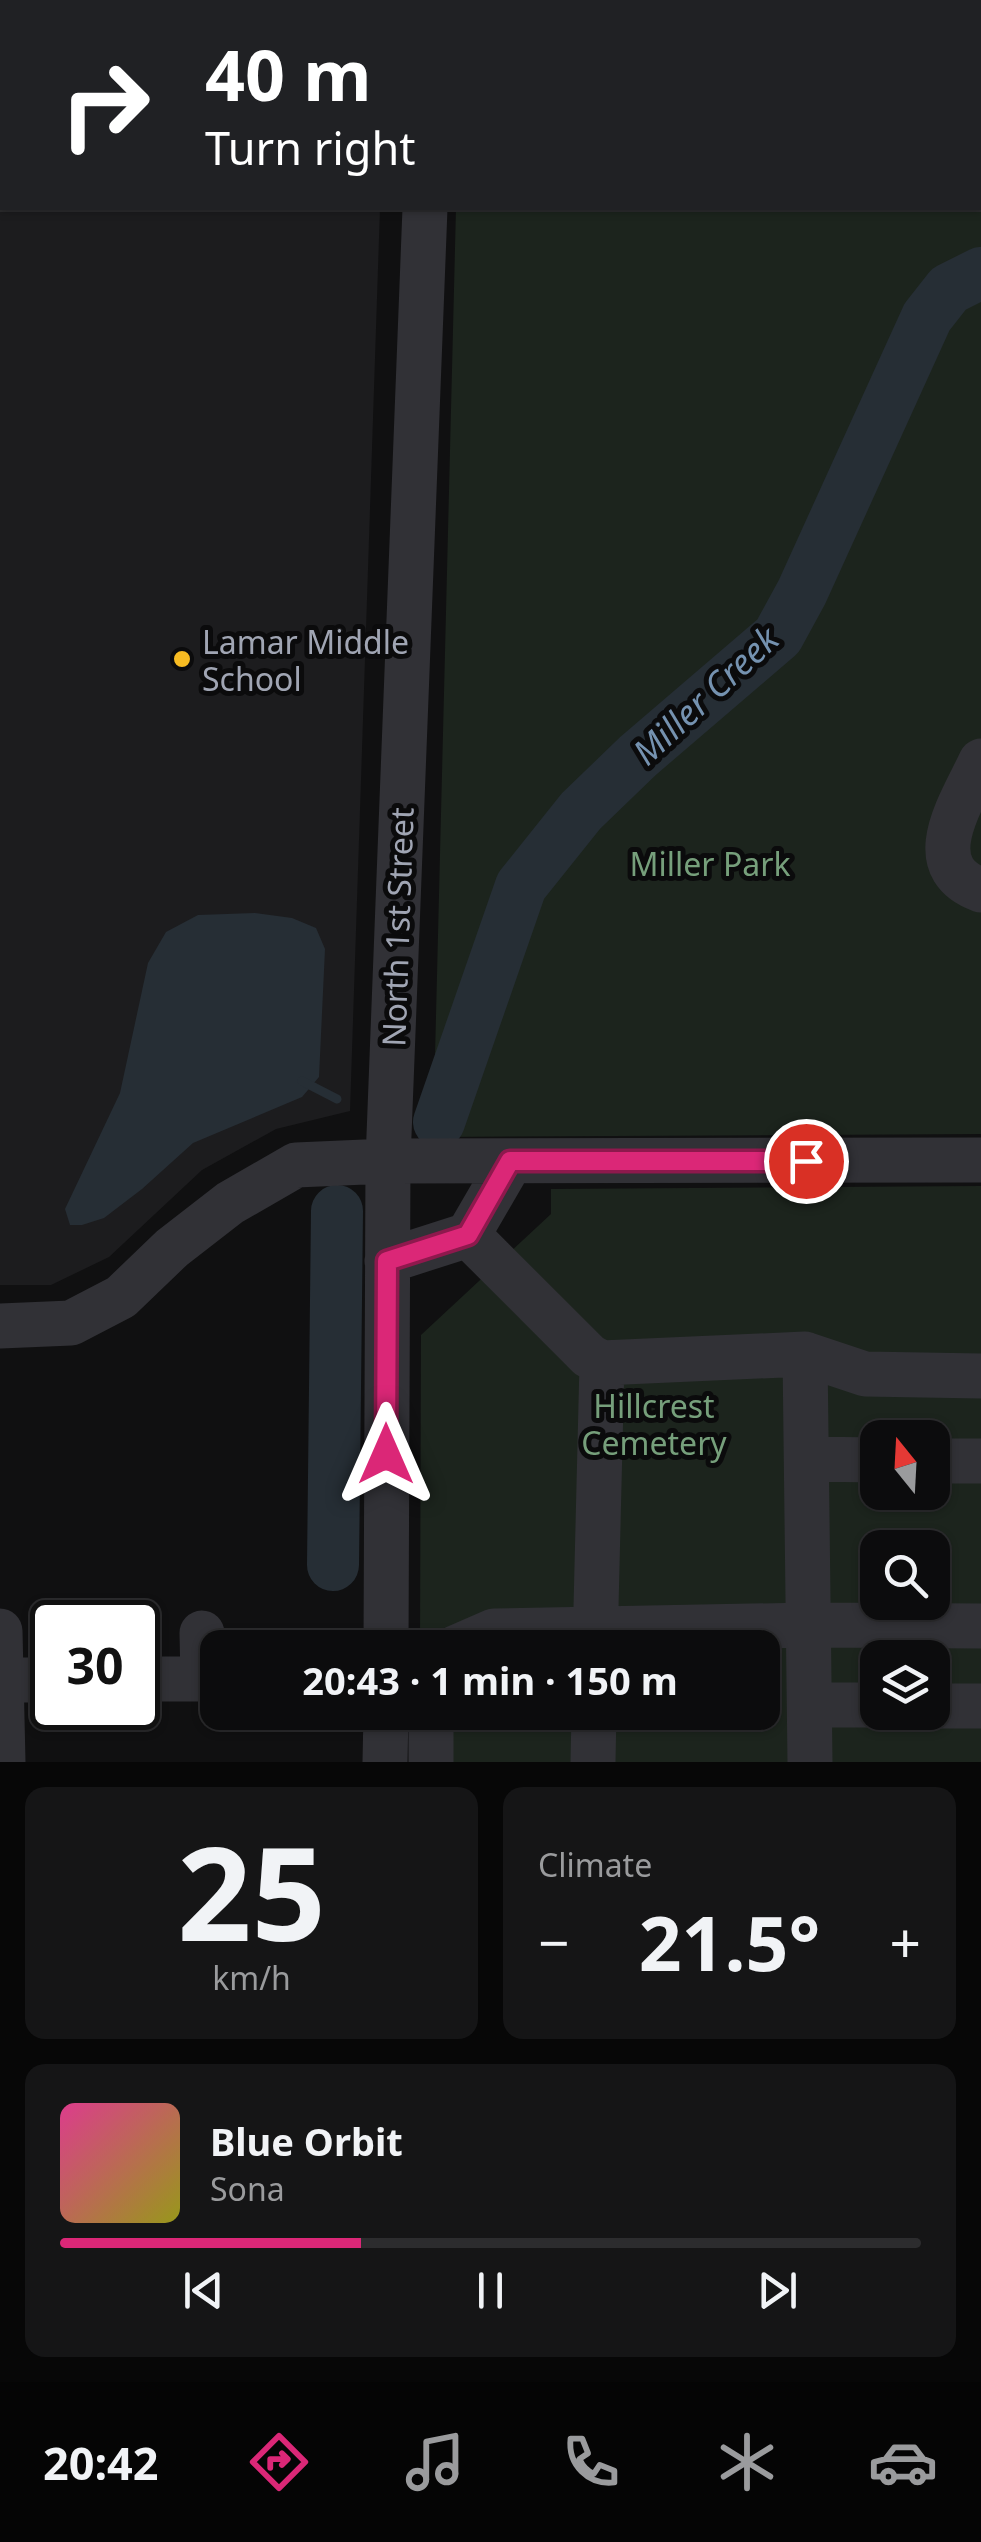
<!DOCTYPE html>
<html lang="en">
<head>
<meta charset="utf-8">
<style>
	:root { --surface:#0c0c0d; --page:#151516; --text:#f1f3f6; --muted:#9a9b9d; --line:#2c2c2e; --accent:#db2777 }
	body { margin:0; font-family:"Noto Sans",sans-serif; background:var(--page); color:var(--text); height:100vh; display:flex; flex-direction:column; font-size:38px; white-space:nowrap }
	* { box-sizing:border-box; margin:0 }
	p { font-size:32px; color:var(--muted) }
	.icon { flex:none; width:55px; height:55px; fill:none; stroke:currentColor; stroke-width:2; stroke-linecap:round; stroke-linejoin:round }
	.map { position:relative; height:1762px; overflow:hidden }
	.side { display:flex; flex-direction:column; gap:25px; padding:25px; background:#070707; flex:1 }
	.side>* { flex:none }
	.guide { position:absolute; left:0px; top:0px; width:982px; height:210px; box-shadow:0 2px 8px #0004,0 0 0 2px var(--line); background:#202124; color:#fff; overflow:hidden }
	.needle { width:65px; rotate:342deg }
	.buttons { position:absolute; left:860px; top:1420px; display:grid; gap:20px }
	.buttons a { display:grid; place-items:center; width:90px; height:90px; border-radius:20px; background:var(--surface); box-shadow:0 2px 8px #0004,0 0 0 2px var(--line); font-size:50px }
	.speed { position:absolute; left:30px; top:1600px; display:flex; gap:20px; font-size:50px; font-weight:700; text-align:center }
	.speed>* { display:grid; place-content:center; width:130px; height:130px; border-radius:50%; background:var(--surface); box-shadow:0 2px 8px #0004,0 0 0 2px var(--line); line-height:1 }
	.speed .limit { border:5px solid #111; border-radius:15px; background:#fff; color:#111 }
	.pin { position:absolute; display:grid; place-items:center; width:85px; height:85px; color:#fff; margin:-42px; border:5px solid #fff; border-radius:50%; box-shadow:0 2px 10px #0007 }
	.me { position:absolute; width:110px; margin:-55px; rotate:0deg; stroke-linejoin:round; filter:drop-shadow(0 0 8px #0008) }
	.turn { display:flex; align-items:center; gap:35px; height:210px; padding:0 40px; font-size:45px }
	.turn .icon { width:130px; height:130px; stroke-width:2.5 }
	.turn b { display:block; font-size:70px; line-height:85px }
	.big { font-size:75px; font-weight:700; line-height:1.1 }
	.side .widget { flex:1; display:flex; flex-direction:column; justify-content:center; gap:15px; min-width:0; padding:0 35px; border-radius:20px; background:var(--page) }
	.side .dial { align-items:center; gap:0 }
	.dial b { font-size:130px; line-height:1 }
	.song { display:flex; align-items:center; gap:30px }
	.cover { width:120px; height:120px; border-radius:15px; background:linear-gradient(135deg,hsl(330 70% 55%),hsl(60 70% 35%)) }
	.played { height:10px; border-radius:5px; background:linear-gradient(90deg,var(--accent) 35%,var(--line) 35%) }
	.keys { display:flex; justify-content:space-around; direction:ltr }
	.heat { display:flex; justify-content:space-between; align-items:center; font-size:55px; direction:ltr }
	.side .tiles { flex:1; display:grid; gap:25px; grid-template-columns:1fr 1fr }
	.widget:last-child { grid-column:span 2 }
	.trip { position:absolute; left:200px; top:1630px; width:580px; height:100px; border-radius:20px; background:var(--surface); box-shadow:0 2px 8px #0004,0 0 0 2px var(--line); font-weight:700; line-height:100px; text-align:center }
	.tabs { display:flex; height:160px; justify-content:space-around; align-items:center; background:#050505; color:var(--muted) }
	.tabs .icon { width:70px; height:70px }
	.tabs .current { color:var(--accent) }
	.tabs b { font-size:45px; color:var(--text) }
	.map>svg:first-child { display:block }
	.built { fill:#1c1c1e }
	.green { fill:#1c241d; fill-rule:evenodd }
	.water { fill:#262e35 }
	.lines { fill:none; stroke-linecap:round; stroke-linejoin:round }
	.stream { stroke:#262e35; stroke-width:9 }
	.river { stroke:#262e35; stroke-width:52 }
	.minor { stroke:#313136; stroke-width:45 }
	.route-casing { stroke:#8e194d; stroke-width:25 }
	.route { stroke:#db2777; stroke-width:18 }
	.poi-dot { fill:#f7bb22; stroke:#0b0b0c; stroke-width:4 }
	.labels { text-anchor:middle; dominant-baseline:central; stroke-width:10; stroke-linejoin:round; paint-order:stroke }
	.poi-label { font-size:32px; fill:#a0a5b3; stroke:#0b0b0c; text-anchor:start }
	.park-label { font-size:32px; fill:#769f7b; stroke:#0b0b0c }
	.street-label { font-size:32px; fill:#a0a5b3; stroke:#0b0b0c }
	.water-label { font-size:35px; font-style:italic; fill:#7592b0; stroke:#0b0b0c }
</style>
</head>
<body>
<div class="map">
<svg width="981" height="1762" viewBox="0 0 981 1762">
	<rect width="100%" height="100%" fill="#101011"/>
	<!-- built -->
	<path class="built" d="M0 0H387V2H2V208H380L350 1111 276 1129 202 1170 109 1257 51 1285H0Z"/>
	<!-- green -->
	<path class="green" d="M780 0H981V1134L433 1137 456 208H980V2H779Z
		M981 1186V1762H420V1713L762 1712V1648L420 1647 421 1335 551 1214V1189ZM878 1438H932V1492H878ZM878 1548H932V1602H878ZM878 1658H932V1712H878Z"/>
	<!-- water -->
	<path class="water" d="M255 913 292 918 316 928 325 949 319 1077 302 1097 193 1143 142 1189 104 1218 82 1225H70L65 1209 120 1093 148 963 166 932 198 915Z"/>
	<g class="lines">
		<!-- stream -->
		<path class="stream" d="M302 1081 337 1099"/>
		<!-- river -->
		<path class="river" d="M439 1122 521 886 581 811 638 756 778 636 802 592 927 317 949 289 981 273
			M333 1565 337 1211"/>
		<!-- minor -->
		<path class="minor" d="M183 1V0
			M28 2V0
			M112 2V0
			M429 2 430 0
			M0 141 2 137
			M981 761C962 802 917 867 981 890
			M511 1161 468 1235 589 1356 602 1363 805 1354 865 1374 981 1376
			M387 1261 468 1235
			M0 1326 71 1323 121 1297 172 1248 230 1203 296 1165 388 1161 981 1160
			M805 1354 810 1762
			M807 1459 878 1460
			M932 1461H981
			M0 1631 3 1762
			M202 1633 203 1679H218
			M386 1648 388 1161 425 208
			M455 1648 494 1631 809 1625 981 1626
			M595 1648 602 1363
			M138 1679H203
			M1 1680H52
			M810 1705H878
			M932 1706H981
			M385 1762 386 1712
			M431 1762V1712
			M593 1762 594 1712"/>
	</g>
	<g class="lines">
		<defs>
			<path id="route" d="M386 1454 387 1261 468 1235 510 1161H806"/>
		</defs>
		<!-- route casing -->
		<use href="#route" class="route-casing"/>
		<!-- route -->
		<use href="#route" class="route"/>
	</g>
	<!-- markers -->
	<circle class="poi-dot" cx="182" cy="659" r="10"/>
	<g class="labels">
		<!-- poi labels -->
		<g class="poi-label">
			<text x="202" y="641">Lamar Middle<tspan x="202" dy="37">School</tspan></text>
		</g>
		<!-- park labels -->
		<g class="park-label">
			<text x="710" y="863">Miller Park</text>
			<text x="654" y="1405">Hillcrest<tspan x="654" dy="37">Cemetery</tspan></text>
		</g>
		<!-- street labels -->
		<g class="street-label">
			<text transform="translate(397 927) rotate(-88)">North 1st Street</text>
		</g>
		<!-- water labels -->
		<g class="water-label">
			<text transform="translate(705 695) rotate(-43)">Miller Creek</text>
		</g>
	</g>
</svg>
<div class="buttons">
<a><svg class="needle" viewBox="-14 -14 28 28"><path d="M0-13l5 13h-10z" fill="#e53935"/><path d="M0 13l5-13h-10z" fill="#9a9b9d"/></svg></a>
<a><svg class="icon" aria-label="search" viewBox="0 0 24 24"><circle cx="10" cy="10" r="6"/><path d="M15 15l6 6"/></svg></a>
<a><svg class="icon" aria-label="layers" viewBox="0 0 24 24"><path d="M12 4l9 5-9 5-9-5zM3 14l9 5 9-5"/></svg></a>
</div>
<div class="speed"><div class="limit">30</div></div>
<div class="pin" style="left:806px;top:1161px;background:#d93025"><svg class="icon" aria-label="arrive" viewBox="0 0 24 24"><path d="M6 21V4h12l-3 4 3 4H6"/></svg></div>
<svg class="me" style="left:386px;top:1454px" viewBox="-20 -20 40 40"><path d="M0-17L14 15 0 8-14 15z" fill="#db2777" stroke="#fff" stroke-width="4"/></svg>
<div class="trip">20:43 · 1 min · 150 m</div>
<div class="guide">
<div class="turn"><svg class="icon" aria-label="right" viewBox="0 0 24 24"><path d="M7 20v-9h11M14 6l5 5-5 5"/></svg><div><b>40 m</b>Turn right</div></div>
</div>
</div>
<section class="side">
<div class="tiles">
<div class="widget dial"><b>25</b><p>km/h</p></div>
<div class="widget"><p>Climate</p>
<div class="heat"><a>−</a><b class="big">21.5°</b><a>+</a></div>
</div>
<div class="widget">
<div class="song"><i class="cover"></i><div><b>Blue Orbit</b><p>Sona</p></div></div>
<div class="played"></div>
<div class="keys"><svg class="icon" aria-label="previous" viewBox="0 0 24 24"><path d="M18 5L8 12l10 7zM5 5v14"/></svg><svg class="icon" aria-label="pause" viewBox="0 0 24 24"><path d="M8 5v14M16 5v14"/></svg><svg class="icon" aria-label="next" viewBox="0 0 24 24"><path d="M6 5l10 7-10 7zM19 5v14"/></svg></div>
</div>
</div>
</section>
<nav class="tabs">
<b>20:42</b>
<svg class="icon current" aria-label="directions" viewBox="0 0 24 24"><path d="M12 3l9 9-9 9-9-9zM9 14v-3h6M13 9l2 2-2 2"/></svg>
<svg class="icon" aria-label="music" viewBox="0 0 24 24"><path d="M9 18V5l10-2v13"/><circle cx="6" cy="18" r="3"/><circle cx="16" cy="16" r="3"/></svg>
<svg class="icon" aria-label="phone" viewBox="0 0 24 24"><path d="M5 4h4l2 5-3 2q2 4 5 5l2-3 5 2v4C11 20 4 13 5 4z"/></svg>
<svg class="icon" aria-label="climate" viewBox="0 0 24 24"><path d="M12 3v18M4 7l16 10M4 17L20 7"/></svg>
<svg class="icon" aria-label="car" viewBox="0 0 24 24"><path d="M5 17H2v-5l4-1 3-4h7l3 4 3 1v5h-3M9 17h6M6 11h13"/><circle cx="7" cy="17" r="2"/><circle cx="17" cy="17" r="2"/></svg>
</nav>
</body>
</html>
